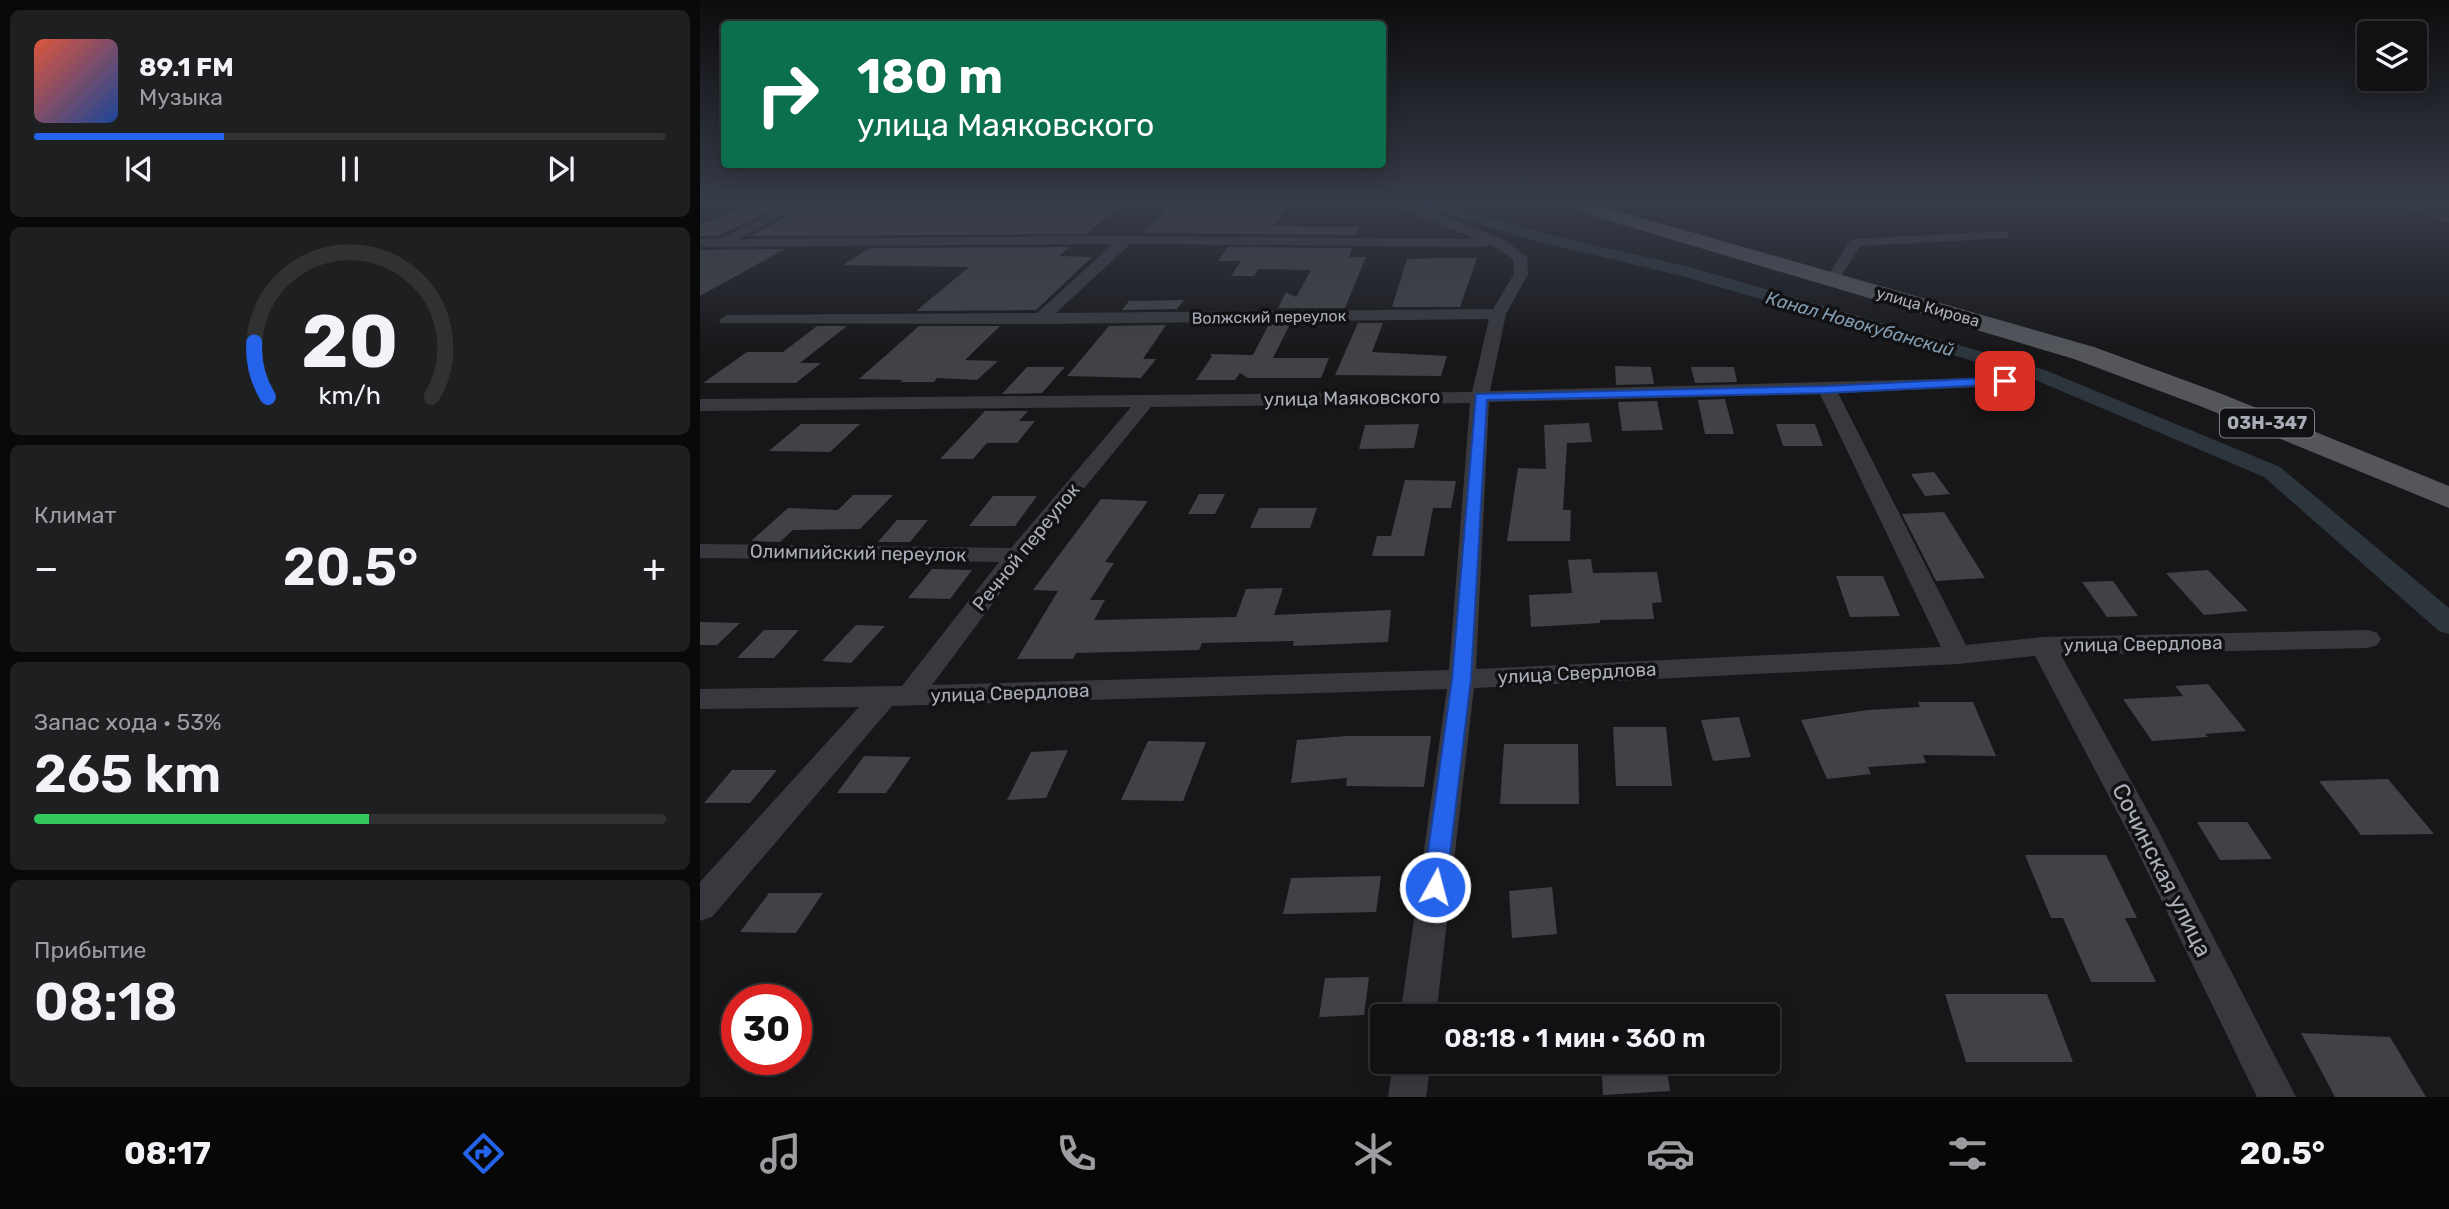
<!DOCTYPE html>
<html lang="ru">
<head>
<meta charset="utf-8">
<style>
	:root { --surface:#111113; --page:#1e1f21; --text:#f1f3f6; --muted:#9c9da0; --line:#303133; --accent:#2563eb }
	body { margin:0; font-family:Rubik,sans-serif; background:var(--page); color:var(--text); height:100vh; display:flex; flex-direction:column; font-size:26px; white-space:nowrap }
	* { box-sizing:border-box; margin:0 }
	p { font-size:23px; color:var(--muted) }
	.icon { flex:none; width:38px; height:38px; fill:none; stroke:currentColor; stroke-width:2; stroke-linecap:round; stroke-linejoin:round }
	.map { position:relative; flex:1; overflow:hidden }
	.panel { display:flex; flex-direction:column; gap:10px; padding:10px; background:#09090a; width:700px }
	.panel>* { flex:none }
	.banner { position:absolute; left:21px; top:21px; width:665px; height:147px; border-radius:7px; box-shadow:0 4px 18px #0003,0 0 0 2px var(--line); background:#0b6e4f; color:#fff; overflow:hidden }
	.controls { position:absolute; left:1657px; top:21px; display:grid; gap:14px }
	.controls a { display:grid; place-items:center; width:70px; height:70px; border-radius:7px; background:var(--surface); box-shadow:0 4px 18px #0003,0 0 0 2px var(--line); font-size:35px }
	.speed { position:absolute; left:21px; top:984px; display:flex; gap:14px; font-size:35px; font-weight:700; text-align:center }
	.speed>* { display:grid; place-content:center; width:91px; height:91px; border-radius:50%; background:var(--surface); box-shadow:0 4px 18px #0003,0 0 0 2px var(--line); line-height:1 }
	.speed .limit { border:10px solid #d22; background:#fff; color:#111 }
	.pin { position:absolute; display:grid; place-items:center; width:60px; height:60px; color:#fff; margin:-30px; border-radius:14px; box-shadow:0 4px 10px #0006 }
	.me { position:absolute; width:77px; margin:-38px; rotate:7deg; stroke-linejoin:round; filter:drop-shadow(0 0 5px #0008) }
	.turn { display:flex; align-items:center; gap:24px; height:147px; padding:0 21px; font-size:32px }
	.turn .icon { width:91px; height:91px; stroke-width:2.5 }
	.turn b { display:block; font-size:49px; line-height:60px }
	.big { font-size:52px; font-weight:600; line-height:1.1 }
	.panel .widget { flex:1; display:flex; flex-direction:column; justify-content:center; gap:10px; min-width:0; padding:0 24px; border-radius:10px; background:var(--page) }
	.panel .dial { align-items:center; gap:0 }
	.dial svg { height:182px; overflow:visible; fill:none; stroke:var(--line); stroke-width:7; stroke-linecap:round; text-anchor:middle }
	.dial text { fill:var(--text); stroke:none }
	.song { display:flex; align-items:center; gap:21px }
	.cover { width:84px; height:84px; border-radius:10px; background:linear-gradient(135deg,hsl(10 70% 55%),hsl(220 70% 35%)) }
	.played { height:7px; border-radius:4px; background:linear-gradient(90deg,var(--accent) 30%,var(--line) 30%) }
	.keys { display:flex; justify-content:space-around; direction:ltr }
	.heat { display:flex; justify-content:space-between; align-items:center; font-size:38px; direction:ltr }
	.charge { height:10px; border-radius:5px; background:linear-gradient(90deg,#34c759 53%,var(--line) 0) }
	.trip { position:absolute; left:670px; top:1004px; width:410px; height:70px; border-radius:7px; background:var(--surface); box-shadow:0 4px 18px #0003,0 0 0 2px var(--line); font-weight:600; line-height:70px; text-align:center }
	.dock { display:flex; height:112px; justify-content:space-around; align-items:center; background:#070708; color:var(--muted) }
	.dock .icon { width:49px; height:49px }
	.dock .on { color:var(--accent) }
	.dock b { font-size:32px; color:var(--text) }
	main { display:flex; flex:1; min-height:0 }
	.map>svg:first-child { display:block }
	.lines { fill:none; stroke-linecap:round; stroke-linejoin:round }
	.canal { fill:#2d363c; fill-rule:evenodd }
	.building { fill:#414246 }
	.lane { fill:#38393e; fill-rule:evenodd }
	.street { fill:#38393e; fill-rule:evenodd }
	.primary { fill:#54565c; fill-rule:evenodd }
	.route { fill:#2563eb; stroke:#184099; stroke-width:2 }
	.labels { text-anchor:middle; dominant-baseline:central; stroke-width:7; stroke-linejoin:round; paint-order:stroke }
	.far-street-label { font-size:16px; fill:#aaaeb8; stroke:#121214 }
	.far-water-label { font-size:18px; font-style:italic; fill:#829cb1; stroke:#121214 }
	.shield { fill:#121214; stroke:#7c7f87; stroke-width:2 }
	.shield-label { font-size:18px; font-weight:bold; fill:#aaaeb8 }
	.street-label { font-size:19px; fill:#aaaeb8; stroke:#121214 }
	.near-street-label { font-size:23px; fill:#aaaeb8; stroke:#121214 }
</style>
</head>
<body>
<main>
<section class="panel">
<div class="widget">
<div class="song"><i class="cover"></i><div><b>89.1 FM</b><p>Музыка</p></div></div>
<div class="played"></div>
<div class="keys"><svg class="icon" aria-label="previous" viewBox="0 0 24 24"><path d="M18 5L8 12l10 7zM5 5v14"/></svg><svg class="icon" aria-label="pause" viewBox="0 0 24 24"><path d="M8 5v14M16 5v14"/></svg><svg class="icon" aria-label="next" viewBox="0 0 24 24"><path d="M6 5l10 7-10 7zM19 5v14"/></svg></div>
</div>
<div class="widget dial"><svg viewBox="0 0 100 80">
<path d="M14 69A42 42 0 1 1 86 69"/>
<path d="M14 69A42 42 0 0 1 8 45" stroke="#2563eb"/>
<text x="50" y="56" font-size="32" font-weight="700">20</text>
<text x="50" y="72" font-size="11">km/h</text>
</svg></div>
<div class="widget"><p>Климат</p>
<div class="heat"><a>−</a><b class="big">20.5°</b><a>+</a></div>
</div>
<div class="widget"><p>Запас хода · 53%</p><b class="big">265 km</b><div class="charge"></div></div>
<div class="widget"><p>Прибытие</p><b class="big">08:18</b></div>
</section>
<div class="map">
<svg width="1749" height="1097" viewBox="0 0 1749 1097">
	<rect width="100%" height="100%" fill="#171719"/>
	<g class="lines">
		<!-- canal -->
		<path class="canal" d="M708 200H729L846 234 993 268 1345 370 1580 467 1749 608V634L1739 631 1564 477 1331 378 982 276 836 241 710 203Z"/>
	</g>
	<!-- building -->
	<path class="building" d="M61 200 92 201 18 236H0V222H8Z
		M186 200H426L386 234 49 236 116 202 178 204Z
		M475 200H590L574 226 659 227 656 235 442 233Z
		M370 247 359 256 392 257 336 310 216 311 269 267 143 265 170 248Z
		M528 247 652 248 649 257H666L645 308H578L586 292 596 297 611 270 558 269 554 276H531L541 261H518Z
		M85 249 0 296V250Z
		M747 258H777L760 307H692L707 259Z
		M484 300 477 309 422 310 429 301Z
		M658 323H683L672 352 747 356 741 376 635 375Z
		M569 324H590L573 358H629L621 378H548L540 373 535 380H496L512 356 510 354 553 355Z
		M466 325 443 359H456L441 378 367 376 409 326Z
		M117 326H147L100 363H121L96 383H3L47 352H83Z
		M219 326H300L265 360 298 361 277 380 237 378 234 382H200L203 380 159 379Z
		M915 366 951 367 954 384 916 385Z
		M327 367H365L342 393 302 394Z
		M991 367H1034L1037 382 995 383Z
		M1025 399 1034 434H1005L998 400Z
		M957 401 963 430 922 431 918 402Z
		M285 411H328L319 421H335L317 443H287L273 459H240Z
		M889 423 892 442 867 443 863 510H871L870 541H807L818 468 846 469 844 425Z
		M101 424H160L130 452 69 451Z
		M719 424 714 448 659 449 665 425Z
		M1076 424H1115L1123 446H1083Z
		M1234 472 1250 494 1225 496 1211 474Z
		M705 480 756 481 751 508H733L724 556H672L677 536H691Z
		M499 494H525L515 514H488Z
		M153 495H193L160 529 93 530 80 542 51 541 88 508 138 510Z
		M293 496H337L315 526H269Z
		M401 499 448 501 405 562 414 563 390 600H405L394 620 536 617 546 589 583 588 574 615 691 610 688 642 593 646 594 641 502 643 499 650 376 653 373 659H317L358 591 333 590Z
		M559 508H617L610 528H550Z
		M1244 512 1285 578 1236 581 1202 514Z
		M197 520H228L210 542H178Z
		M891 559 893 573 957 572 962 602 952 603 954 619 900 620V623L831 627 829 595 872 593 868 560Z
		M232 569 272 570 250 599 208 598Z
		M1508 570 1548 611 1504 615 1466 573Z
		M1136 576H1183L1200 616 1150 617Z
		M1413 581 1438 616 1407 617 1382 582Z
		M0 622 40 623 17 645H0Z
		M156 625 185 626 151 663 122 661Z
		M64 630H99L74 658H37Z
		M1508 684 1546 731 1505 734 1508 737 1452 741 1423 699 1483 696 1475 686Z
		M1218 702H1273L1296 756 1223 755 1226 763 1168 767 1171 774 1127 779 1101 720 1168 710 1220 707Z
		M1039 717 1051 757 1013 761 1001 720Z
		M913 727H966L972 786H916Z
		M647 736H731L724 787 646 786 647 778 591 783 597 740Z
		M448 741 506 742 483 801 421 800Z
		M804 744H878L879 804H800Z
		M368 750 346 798 307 800 331 752Z
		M164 756 211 757 186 793H137Z
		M32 770H77L50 803H4Z
		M1688 779 1734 834 1661 835 1619 781Z
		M1497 822H1547L1572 859 1520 860Z
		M1325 855H1406L1437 918H1425L1456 982H1391L1363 918H1351Z
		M681 876 676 912 583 914 591 878Z
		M852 887 857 934 812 938 809 891Z
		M69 893H123L96 933 40 932Z
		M669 977 664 1015 619 1017 625 978Z
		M1245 994H1347L1373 1062H1266Z
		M1601 1033 1690 1037 1726 1097H1635Z
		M901 1062H966L970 1091 903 1095Z"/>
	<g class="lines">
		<!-- lane -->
		<path class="lane" d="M1682 200H1691L1749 219V223Z"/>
		<!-- street -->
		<path class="street" d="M100 200H115L38 239 426 236 777 239 697 208 688 200H702L805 240 827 257 828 274 806 314 790 391 1311 377 1314 381 1305 386 1138 393 1266 645 1343 637 1668 630 1677 633 1681 639 1677 645 1668 648 1361 655 1456 826 1596 1097H1557L1434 844 1335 656 1258 664 774 688 736 1017H700L747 689 192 706 12 917 0 921V882L159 707 0 709V689L202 686 299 562 0 558V544L311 548 431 407 0 411V399L772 392 789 319 340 324 21 323 19 320 27 315 337 313 413 244 0 247V239H19ZM430 244 784 247 790 244 813 259 814 274 793 309 356 313ZM1120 394 1241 647 776 669 789 402ZM770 403 749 670 232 685 325 560 451 407Z
			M1303 231 1308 232V238L1160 246 1137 283 1132 284 1125 280 1151 239Z
			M693 1062H731L726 1097H688Z"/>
		<!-- primary -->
		<path class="primary" d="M863 200H888L900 206 1394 347 1522 394 1749 486V508L1500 406 1374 359 886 214Z"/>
	</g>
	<!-- sky -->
	<linearGradient id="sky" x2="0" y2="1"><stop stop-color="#0d0d0e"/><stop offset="0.57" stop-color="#363c49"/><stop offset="1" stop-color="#363c49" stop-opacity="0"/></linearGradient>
	<rect width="1749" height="353" fill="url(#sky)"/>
	<!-- route -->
	<path class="route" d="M1305 377 1309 378V384L1127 393 787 400 771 679 746 887 743 894 735 897 727 894 723 887 752 679 776 394 1127 386Z"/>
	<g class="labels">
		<!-- far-street labels -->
		<g class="far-street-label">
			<text transform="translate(1228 307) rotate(16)">улица Кирова</text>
			<text transform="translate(569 317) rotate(-1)">Волжский переулок</text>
		</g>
		<!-- far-water labels -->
		<g class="far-water-label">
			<text transform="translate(1160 324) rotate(16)">Канал Новокубанский</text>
		</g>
		<!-- shield labels -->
		<rect class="shield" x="1520" y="408.5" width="94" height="29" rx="5"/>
		<g class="shield-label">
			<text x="1567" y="423">03Н-347</text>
		</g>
		<!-- street labels -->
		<g class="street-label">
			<text transform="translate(652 398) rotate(-1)">улица Маяковского</text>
			<text transform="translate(326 547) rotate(-51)">Речной переулок</text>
			<text transform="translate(158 553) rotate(1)">Олимпийский переулок</text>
			<text transform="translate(1443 644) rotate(-1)">улица Свердлова</text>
			<text transform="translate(877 673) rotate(-3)">улица Свердлова</text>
			<text transform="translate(310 693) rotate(-2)">улица Свердлова</text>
		</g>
		<!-- near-street labels -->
		<g class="near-street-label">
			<text transform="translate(1462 870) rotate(63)">Сочинская улица</text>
		</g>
	</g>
</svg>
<div class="controls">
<a><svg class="icon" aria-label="layers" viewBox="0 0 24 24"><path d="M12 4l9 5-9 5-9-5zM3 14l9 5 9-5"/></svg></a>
</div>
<div class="speed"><div class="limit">30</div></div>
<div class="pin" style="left:1305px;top:381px;background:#d93025"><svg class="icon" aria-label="arrive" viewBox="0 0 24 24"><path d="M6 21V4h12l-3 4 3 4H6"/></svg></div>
<svg class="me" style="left:735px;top:887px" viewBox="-20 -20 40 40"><circle r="17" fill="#2563eb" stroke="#fff" stroke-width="3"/><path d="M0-11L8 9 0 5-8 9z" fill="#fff"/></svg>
<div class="trip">08:18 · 1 мин · 360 m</div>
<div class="banner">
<div class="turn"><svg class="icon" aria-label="right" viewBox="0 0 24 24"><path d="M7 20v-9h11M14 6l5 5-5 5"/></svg><div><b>180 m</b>улица Маяковского</div></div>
</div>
</div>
</main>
<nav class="dock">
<b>08:17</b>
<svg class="icon on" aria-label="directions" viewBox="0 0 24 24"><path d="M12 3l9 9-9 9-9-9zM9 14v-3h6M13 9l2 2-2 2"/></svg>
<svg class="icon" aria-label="music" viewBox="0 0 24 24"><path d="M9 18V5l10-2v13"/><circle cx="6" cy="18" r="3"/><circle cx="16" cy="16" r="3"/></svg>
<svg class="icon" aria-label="phone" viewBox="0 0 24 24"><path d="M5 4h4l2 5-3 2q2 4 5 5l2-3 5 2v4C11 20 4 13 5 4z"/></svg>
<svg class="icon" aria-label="climate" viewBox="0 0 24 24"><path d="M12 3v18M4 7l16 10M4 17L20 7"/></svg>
<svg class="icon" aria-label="car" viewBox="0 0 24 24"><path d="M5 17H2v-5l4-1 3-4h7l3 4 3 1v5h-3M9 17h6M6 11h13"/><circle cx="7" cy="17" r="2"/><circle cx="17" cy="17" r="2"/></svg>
<svg class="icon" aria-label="filters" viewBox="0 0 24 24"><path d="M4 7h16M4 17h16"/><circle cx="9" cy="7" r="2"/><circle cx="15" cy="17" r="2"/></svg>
<b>20.5°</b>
</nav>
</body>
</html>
